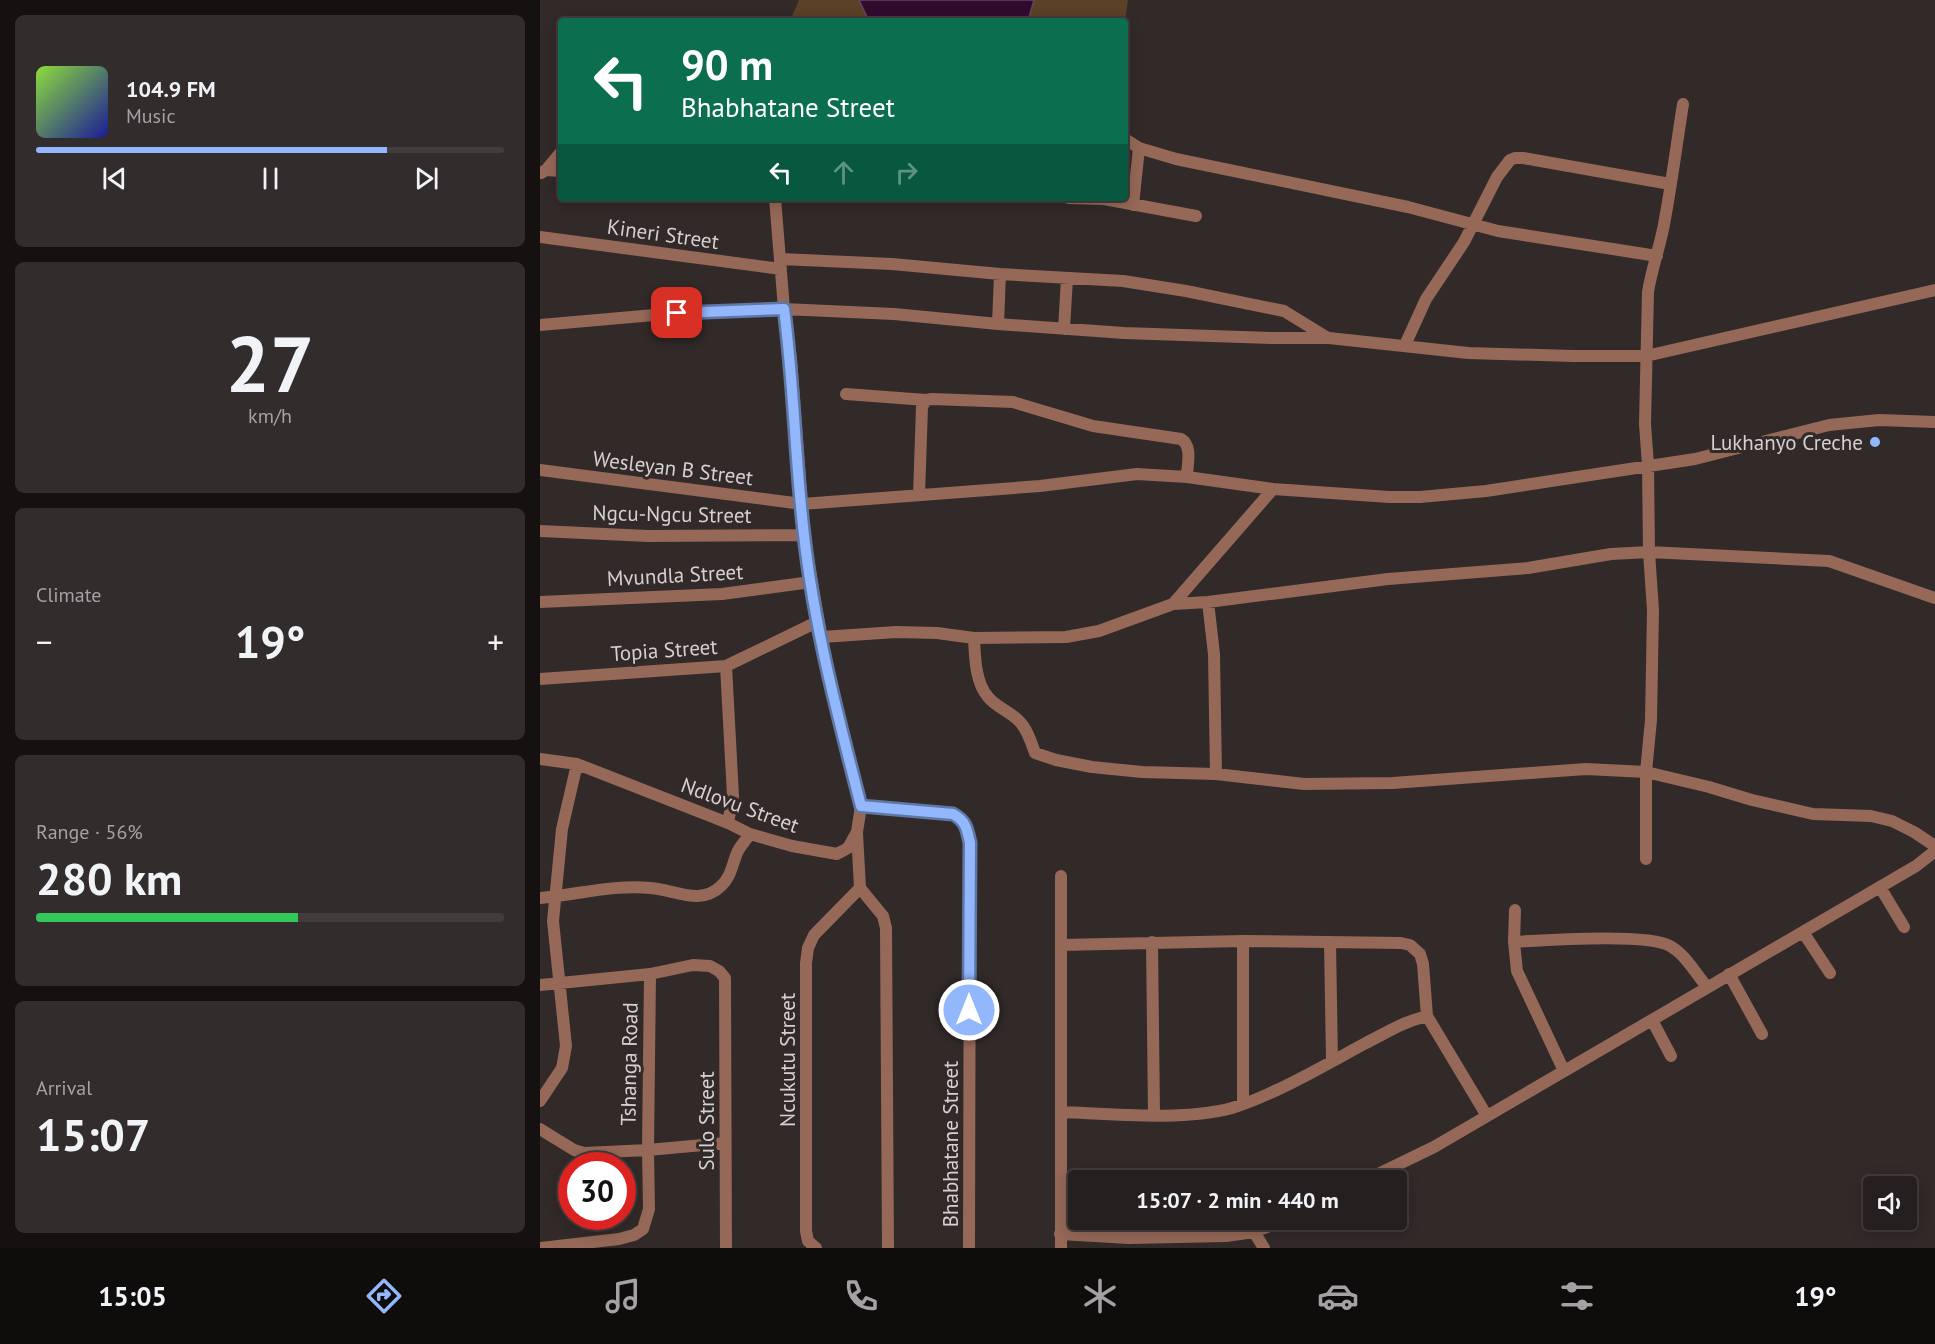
<!DOCTYPE html>
<html lang="en">
<head>
<meta charset="utf-8">
<style>
	:root { --surface:#261f1f; --page:#322c2c; --text:#f1f3f6; --muted:#a4a2a4; --line:#423d3d; --accent:#92b7fd }
	body { margin:0; font-family:"PT Sans",sans-serif; background:var(--page); color:var(--text); height:100vh; display:flex; flex-direction:column; font-size:22px; white-space:nowrap }
	* { box-sizing:border-box; margin:0 }
	p { font-size:20px; color:var(--muted) }
	.icon { flex:none; width:33px; height:33px; fill:none; stroke:currentColor; stroke-width:2; stroke-linecap:round; stroke-linejoin:round }
	.map { position:relative; flex:1; overflow:hidden }
	.panel { display:flex; flex-direction:column; gap:15px; padding:15px; background:#151111; width:540px }
	.panel>* { flex:none }
	.guide { position:absolute; left:18px; top:18px; width:570px; height:183px; border-radius:6px; box-shadow:0 3px 15px #0003,0 0 0 2px var(--line); background:#0b6e4f; color:#fff; overflow:hidden }
	.tools { position:absolute; left:1323px; top:1176px; display:grid; gap:12px }
	.tools a { display:grid; place-items:center; width:54px; height:54px; border-radius:6px; background:var(--surface); box-shadow:0 3px 15px #0003,0 0 0 2px var(--line); font-size:30px }
	.speed { position:absolute; left:18px; top:1152px; display:flex; gap:12px; font-size:30px; font-weight:700; text-align:center }
	.speed>* { display:grid; place-content:center; width:78px; height:78px; border-radius:50%; background:var(--surface); box-shadow:0 3px 15px #0003,0 0 0 2px var(--line); line-height:1 }
	.speed .limit { border:9px solid #d22; background:#fff; color:#111 }
	.pin { position:absolute; display:grid; place-items:center; width:51px; height:51px; color:#fff; margin:-26px; border-radius:12px; box-shadow:0 3px 9px #0006 }
	.me { position:absolute; width:66px; margin:-33px; rotate:0deg; stroke-linejoin:round; filter:drop-shadow(0 0 4px #0008) }
	.turn { display:flex; align-items:center; gap:21px; height:126px; padding:0 24px; font-size:27px }
	.turn .icon { width:78px; height:78px; stroke-width:2.5 }
	.turn b { display:block; font-size:42px; line-height:51px }
	.lanes { display:flex; align-items:center; height:57px; padding:0 24px; background:#0003; justify-content:center; gap:30px; direction:ltr }
	.lanes .off { opacity:.35 }
	.big { font-size:45px; font-weight:700; line-height:1.1 }
	.panel .widget { flex:1; display:flex; flex-direction:column; justify-content:center; gap:9px; min-width:0; padding:0 21px; border-radius:9px; background:var(--page) }
	.panel .dial { align-items:center; gap:0 }
	.dial b { font-size:78px; line-height:1 }
	.song { display:flex; align-items:center; gap:18px }
	.cover { width:72px; height:72px; border-radius:9px; background:linear-gradient(135deg,hsl(90 70% 55%),hsl(240 70% 35%)) }
	.played { height:6px; border-radius:3px; background:linear-gradient(90deg,var(--accent) 75%,var(--line) 75%) }
	.keys { display:flex; justify-content:space-around; direction:ltr }
	.heat { display:flex; justify-content:space-between; align-items:center; font-size:33px; direction:ltr }
	.charge { height:9px; border-radius:4px; background:linear-gradient(90deg,#34c759 56%,var(--line) 0) }
	.trip { position:absolute; left:528px; top:1170px; width:339px; height:60px; border-radius:6px; background:var(--surface); box-shadow:0 3px 15px #0003,0 0 0 2px var(--line); font-weight:700; line-height:60px; text-align:center }
	.tabs { display:flex; height:96px; justify-content:space-around; align-items:center; background:#0f0c0c; color:var(--muted) }
	.tabs .icon { width:42px; height:42px }
	.tabs .current { color:var(--accent) }
	.tabs b { font-size:27px; color:var(--text) }
	main { display:flex; flex:1; min-height:0 }
	.map>svg:first-child { display:block }
	.green { fill:#5a4127 }
	.water { fill:#320a2e; stroke:#63455f; stroke-width:1.5 }
	.lines { fill:none; stroke-linecap:round; stroke-linejoin:round }
	.street { stroke:#956857; stroke-width:12 }
	.route-casing { stroke:#5f77a4; stroke-width:15 }
	.route { stroke:#92b7fd; stroke-width:10 }
	.poi-dot { fill:#92b7fd; stroke:#322929; stroke-width:2 }
	.labels { text-anchor:middle; dominant-baseline:central; stroke-width:6; stroke-linejoin:round; paint-order:stroke }
	.street-label { font-size:21px; fill:#d6d0d0; stroke:#322929 }
	.poi-label { font-size:21px; fill:#d6d0d0; stroke:#322929; text-anchor:end }
</style>
</head>
<body>
<main>
<section class="panel">
<div class="widget">
<div class="song"><i class="cover"></i><div><b>104.9 FM</b><p>Music</p></div></div>
<div class="played"></div>
<div class="keys"><svg class="icon" aria-label="previous" viewBox="0 0 24 24"><path d="M18 5L8 12l10 7zM5 5v14"/></svg><svg class="icon" aria-label="pause" viewBox="0 0 24 24"><path d="M8 5v14M16 5v14"/></svg><svg class="icon" aria-label="next" viewBox="0 0 24 24"><path d="M6 5l10 7-10 7zM19 5v14"/></svg></div>
</div>
<div class="widget dial"><b>27</b><p>km/h</p></div>
<div class="widget"><p>Climate</p>
<div class="heat"><a>−</a><b class="big">19°</b><a>+</a></div>
</div>
<div class="widget"><p>Range · 56%</p><b class="big">280 km</b><div class="charge"></div></div>
<div class="widget"><p>Arrival</p><b class="big">15:07</b></div>
</section>
<div class="map">
<svg width="1395" height="1248" viewBox="0 0 1395 1248">
	<rect width="100%" height="100%" fill="#322929"/>
	<!-- green -->
	<path class="green" d="M259 0H588L585 21H250Z"/>
	<!-- water -->
	<path class="water" d="M319 0H494L488 21H329Z"/>
	<g class="lines">
		<!-- street -->
		<path class="street" d="M585 139 599 148 636 159 868 207 958 231 1117 256
			M6 170 21 152
			M1 173 6 170 21 171
			M528 198 564 199 656 216
			M593 205 599 148
			M0 237 241 269
			M241 259 352 264 460 274 583 281 646 291 744 311 788 338
			M458 324 460 274
			M0 325 137 313 244 309 354 314 458 324 584 333 731 338H789L928 353 1033 356H1106L1395 290
			M524 329 527 278
			M865 345 886 299 924 242 957 177 970 160 975 158H983L1130 184
			M306 394 386 400
			M0 470 262 504 500 486 597 474 647 477 733 489 849 497H880L946 491 1155 459 1289 425 1339 420 1395 422
			M379 495 382 407 386 400 392 399 473 402 553 426 641 439C653 446 647 465 647 477
			M0 531 108 536 264 535
			M0 602 182 594 271 582
			M668 602 674 654 676 774
			M633 604 668 602 848 579 988 568 1071 554 1109 552 1289 561 1395 598
			M282 637 356 632 397 633 434 638 526 637 559 631 633 604 733 489
			M434 638C435 657 435 682 448 697 456 707 469 711 478 720 487 728 491 742 495 753L516 760 552 767 602 772 676 774 764 784 853 783 1046 769 1106 772 1169 787 1212 800 1273 814 1331 816 1352 821 1374 832 1395 846
			M186 666 193 796 188 823
			M0 679 186 666 277 622
			M0 759 37 764 188 823 210 834 252 846 297 854 308 848 317 832 321 806 286 665 264 535 251 359 244 309 235 198
			M321 806 413 814C426 821 427 829 430 843L429 1248
			M317 833 320 888 343 916 346 928 348 1248
			M1106 859V772L1111 720 1113 610 1109 552 1108 465 1105 424 1108 292C1112 267 1121 244 1125 219 1132 181 1137 142 1143 104
			M1340 887 1364 927
			M0 898C36 895 74 884 111 888 135 890 161 906 181 886 191 877 192 865 197 853 200 846 206 840 210 834
			M975 910 974 942 977 971 1024 1071
			M1263 932 1290 973
			M612 942 614 1115
			M790 942 792 1061
			M974 942C1004 940 1109 933 1130 946 1145 954 1156 974 1167 987
			M521 945 703 941 861 943 870 945 880 954 883 964 887 1016 947 1116
			M1189 974 1222 1034
			M0 985 110 974 153 965 170 966 179 971 185 978 186 1248
			M1112 1020 1131 1056
			M0 1101 22 1068 26 1046 13 921 22 829 37 764
			M703 1103V941
			M522 1112C571 1114 645 1121 692 1108 734 1095 785 1065 824 1044 848 1032 860 1023 887 1016
			M0 1129 34 1150 44 1153 108 1150 185 1143
			M826 1180 894 1147 1376 866 1395 851
			M714 1232 724 1248
			M520 1234 589 1238 686 1236 714 1232 745 1220
			M1 1248 79 1239 94 1235 103 1229 109 1209 108 1150 110 974
			M276 1248 268 1241 266 1231V963L268 948 274 935 320 888
			M521 1248V876"/>
	</g>
	<g class="lines">
		<defs>
			<path id="route" d="M137 313 244 309C254 384 255 460 264 535 274 626 298 717 321 806L413 814C426 821 427 829 430 843L429 1010"/>
		</defs>
		<!-- route casing -->
		<use href="#route" class="route-casing"/>
		<!-- route -->
		<use href="#route" class="route"/>
	</g>
	<!-- markers -->
	<circle class="poi-dot" cx="1335" cy="442" r="6"/>
	<g class="labels">
		<!-- street labels -->
		<g class="street-label">
			<text transform="translate(123 234) rotate(8)">Kineri Street</text>
			<text transform="translate(133 468) rotate(7)">Wesleyan B Street</text>
			<text transform="translate(132 514) rotate(1)">Ngcu-Ngcu Street</text>
			<text transform="translate(135 575) rotate(-3)">Mvundla Street</text>
			<text transform="translate(124 650) rotate(-4)">Topia Street</text>
			<text transform="translate(200 805) rotate(20)">Ndlovu Street</text>
			<text transform="translate(247 1060) rotate(-90)">Ncukutu Street</text>
			<text transform="translate(89 1064) rotate(-89)">Tshanga Road</text>
			<text transform="translate(166 1121) rotate(-90)">Sulo Street</text>
			<text transform="translate(410 1144) rotate(-90)">Bhabhatane Street</text>
		</g>
		<!-- poi labels -->
		<g class="poi-label">
			<text x="1323" y="442">Lukhanyo Creche</text>
		</g>
	</g>
</svg>
<div class="tools">
<a><svg class="icon" aria-label="sound" viewBox="0 0 24 24"><path d="M4 9h4l5-4v14l-5-4H4zM17 9q2 3 0 6"/></svg></a>
</div>
<div class="speed"><div class="limit">30</div></div>
<div class="pin" style="left:137px;top:313px;background:#d93025"><svg class="icon" aria-label="arrive" viewBox="0 0 24 24"><path d="M6 21V4h12l-3 4 3 4H6"/></svg></div>
<svg class="me" style="left:429px;top:1010px" viewBox="-20 -20 40 40"><circle r="17" fill="#92b7fd" stroke="#fff" stroke-width="3"/><path d="M0-11L8 9 0 5-8 9z" fill="#fff"/></svg>
<div class="trip">15:07 · 2 min · 440 m</div>
<div class="guide">
<div class="turn"><svg class="icon" aria-label="left" viewBox="0 0 24 24"><path d="M17 20v-9H6M10 6l-5 5 5 5"/></svg><div><b>90 m</b>Bhabhatane Street</div></div>
<div class="lanes"><svg class="icon" aria-label="left" viewBox="0 0 24 24"><path d="M17 20v-9H6M10 6l-5 5 5 5"/></svg><svg class="icon off" aria-label="ahead" viewBox="0 0 24 24"><path d="M12 20V5M6 11l6-6 6 6"/></svg><svg class="icon off" aria-label="right" viewBox="0 0 24 24"><path d="M7 20v-9h11M14 6l5 5-5 5"/></svg></div>
</div>
</div>
</main>
<nav class="tabs">
<b>15:05</b>
<svg class="icon current" aria-label="directions" viewBox="0 0 24 24"><path d="M12 3l9 9-9 9-9-9zM9 14v-3h6M13 9l2 2-2 2"/></svg>
<svg class="icon" aria-label="music" viewBox="0 0 24 24"><path d="M9 18V5l10-2v13"/><circle cx="6" cy="18" r="3"/><circle cx="16" cy="16" r="3"/></svg>
<svg class="icon" aria-label="phone" viewBox="0 0 24 24"><path d="M5 4h4l2 5-3 2q2 4 5 5l2-3 5 2v4C11 20 4 13 5 4z"/></svg>
<svg class="icon" aria-label="climate" viewBox="0 0 24 24"><path d="M12 3v18M4 7l16 10M4 17L20 7"/></svg>
<svg class="icon" aria-label="car" viewBox="0 0 24 24"><path d="M5 17H2v-5l4-1 3-4h7l3 4 3 1v5h-3M9 17h6M6 11h13"/><circle cx="7" cy="17" r="2"/><circle cx="17" cy="17" r="2"/></svg>
<svg class="icon" aria-label="filters" viewBox="0 0 24 24"><path d="M4 7h16M4 17h16"/><circle cx="9" cy="7" r="2"/><circle cx="15" cy="17" r="2"/></svg>
<b>19°</b>
</nav>
</body>
</html>
